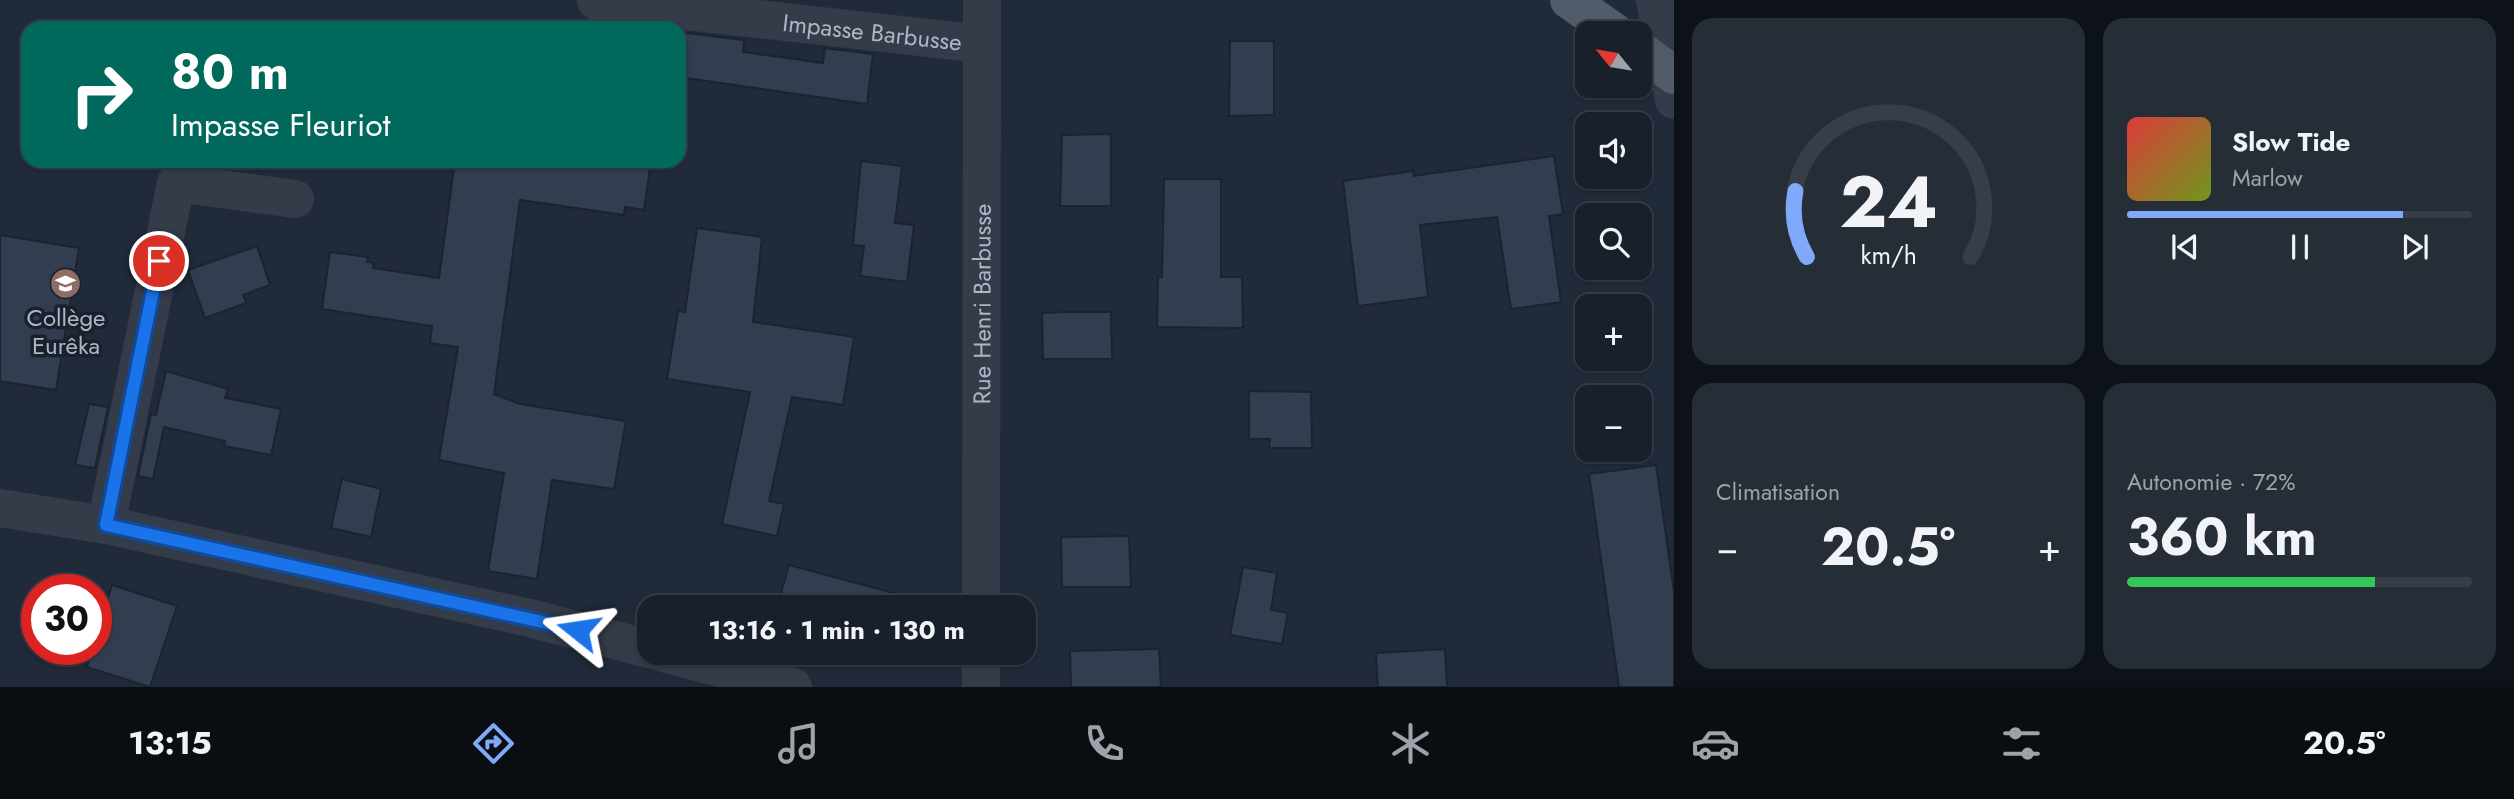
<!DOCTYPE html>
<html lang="fr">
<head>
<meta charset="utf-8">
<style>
	:root { --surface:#18202b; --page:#252d37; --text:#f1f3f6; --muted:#9fa3a9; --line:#363e47; --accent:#80aaf9 }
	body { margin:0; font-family:Jost,sans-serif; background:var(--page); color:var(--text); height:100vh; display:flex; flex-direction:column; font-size:26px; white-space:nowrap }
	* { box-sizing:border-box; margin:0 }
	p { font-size:23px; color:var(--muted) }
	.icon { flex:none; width:38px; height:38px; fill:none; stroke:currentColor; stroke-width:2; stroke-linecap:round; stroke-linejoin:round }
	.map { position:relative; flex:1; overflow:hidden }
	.drawer { display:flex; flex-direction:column; gap:18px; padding:18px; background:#0d1218; width:840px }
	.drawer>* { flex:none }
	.banner { position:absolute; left:21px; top:21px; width:665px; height:147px; border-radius:21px; box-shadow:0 2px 5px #0004,0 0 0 2px var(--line); background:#00695c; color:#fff; overflow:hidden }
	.needle { width:46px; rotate:300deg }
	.controls { position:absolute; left:1575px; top:21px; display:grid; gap:14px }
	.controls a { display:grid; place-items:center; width:77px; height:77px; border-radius:14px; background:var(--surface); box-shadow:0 2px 5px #0004,0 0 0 2px var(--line); font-size:35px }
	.speed { position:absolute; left:21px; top:574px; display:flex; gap:14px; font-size:35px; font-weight:700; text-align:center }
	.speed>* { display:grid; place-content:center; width:91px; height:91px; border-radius:50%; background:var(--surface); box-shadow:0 2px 5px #0004,0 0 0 2px var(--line); line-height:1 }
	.speed .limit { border:10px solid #d22; background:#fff; color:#111 }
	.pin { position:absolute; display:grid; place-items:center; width:60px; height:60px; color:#fff; margin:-30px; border:4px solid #fff; border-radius:50%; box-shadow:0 2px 7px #0007 }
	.me { position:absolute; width:77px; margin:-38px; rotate:285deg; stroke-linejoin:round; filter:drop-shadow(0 0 5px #0008) }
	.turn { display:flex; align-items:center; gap:24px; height:147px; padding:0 35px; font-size:32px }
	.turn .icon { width:91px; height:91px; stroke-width:2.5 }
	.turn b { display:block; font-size:49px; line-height:60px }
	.big { font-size:52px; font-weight:700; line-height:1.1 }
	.drawer .widget { flex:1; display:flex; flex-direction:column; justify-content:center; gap:10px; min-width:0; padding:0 24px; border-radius:21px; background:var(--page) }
	.drawer .dial { align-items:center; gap:0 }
	.dial svg { height:182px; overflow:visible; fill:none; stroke:var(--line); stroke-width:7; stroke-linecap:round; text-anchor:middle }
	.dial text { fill:var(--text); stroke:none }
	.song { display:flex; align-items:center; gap:21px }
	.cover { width:84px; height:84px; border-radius:10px; background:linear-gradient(135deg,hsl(0 70% 55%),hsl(80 70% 35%)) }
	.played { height:7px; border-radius:4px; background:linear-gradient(90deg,var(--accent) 80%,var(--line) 80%) }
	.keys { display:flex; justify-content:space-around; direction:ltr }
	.heat { display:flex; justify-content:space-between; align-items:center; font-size:38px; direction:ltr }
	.charge { height:10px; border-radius:5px; background:linear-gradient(90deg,#34c759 72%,var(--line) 0) }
	.drawer .tiles { flex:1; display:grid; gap:18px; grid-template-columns:repeat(2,1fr) }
	.trip { position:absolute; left:637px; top:595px; width:399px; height:70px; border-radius:21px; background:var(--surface); box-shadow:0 2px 5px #0004,0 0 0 2px var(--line); font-weight:700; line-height:70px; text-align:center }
	.menu { display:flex; height:112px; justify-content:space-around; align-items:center; background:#0a0d11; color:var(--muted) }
	.menu .icon { width:49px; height:49px }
	.menu .current { color:var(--accent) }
	.menu b { font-size:32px; color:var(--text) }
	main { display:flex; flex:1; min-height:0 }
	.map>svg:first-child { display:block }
	.building { fill:#323e50; stroke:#1b2330; stroke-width:2 }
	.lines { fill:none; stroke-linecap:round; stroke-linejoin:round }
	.minor { stroke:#343c49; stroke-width:38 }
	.major { stroke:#525b69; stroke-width:38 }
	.route-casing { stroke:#114b97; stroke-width:18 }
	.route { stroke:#1a73e8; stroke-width:12 }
	.labels { text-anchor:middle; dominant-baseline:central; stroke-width:7; stroke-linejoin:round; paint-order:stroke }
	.street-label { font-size:24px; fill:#aeb6c6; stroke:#19212d }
	.poi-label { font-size:24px; fill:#aeb6c6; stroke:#19212d }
</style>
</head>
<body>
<main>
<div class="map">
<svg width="1674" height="687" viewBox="0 0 1674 687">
	<rect width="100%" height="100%" fill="#202a39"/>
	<!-- building -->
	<path class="building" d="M679 32 744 40 743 52 823 63 825 48 873 54 867 104 679 77Z
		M1230 41H1274V115L1229 116Z
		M1111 134V206H1060L1062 135Z
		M1554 156 1563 214 1549 216 1561 302 1511 309 1497 217 1420 225 1428 297 1358 306 1343 181 1413 171 1414 176Z
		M455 161H651L644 210 625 207 624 215 520 200 494 394 520 404 626 421 614 489 552 480 537 579 488 571 504 473 439 460 458 347 430 343 432 326 322 309 330 252 368 257 367 262 374 263 373 268 439 278Z
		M861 161 902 166 895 223 914 225 907 282 860 276 864 246 853 245Z
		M1164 179H1221V277H1242L1243 328 1157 327 1158 277H1162Z
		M697 228 762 237 753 322 854 337 843 405 792 397 769 501 784 504 777 536 722 524 750 392 667 379 678 311 685 312Z
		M0 235 79 248 56 390 0 381Z
		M257 246 270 285 243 295 246 303 205 318 188 270Z
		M1067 312H1111L1112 359H1043L1042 313Z
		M166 371 228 389 225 398 281 409 271 455 224 446 225 441 164 427 153 479 138 476 151 414 156 415Z
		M1249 391 1311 392 1312 448H1269L1270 439H1249Z
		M89 404 108 407 95 468 75 465Z
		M1656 465 1674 592V687H1619L1589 474Z
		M342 479 381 489 371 537 331 528Z
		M1129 536 1131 587H1062L1061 537Z
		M789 565 908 597 907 607H777Z
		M1243 567 1277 573 1271 610 1288 613 1282 644 1230 635Z
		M112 585 177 606 150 687 87 667 92 649H96V637Z
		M1159 649 1161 687H1071L1070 651Z
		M1445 649 1447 687H1378L1376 653Z"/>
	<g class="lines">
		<!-- minor -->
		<g class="minor">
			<path d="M1655 0 1674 100"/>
			<path id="s1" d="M596 1 982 44"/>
			<path d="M0 508 106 525 530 618 649 649"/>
			<path d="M106 525 176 183 295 199"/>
			<path id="s2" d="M981 607 982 0"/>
			<path d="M663 653 793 687"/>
			<path d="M981 687V653"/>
		</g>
		<!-- major -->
		<path class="major" d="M1569 0 1616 33
			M1640 50 1674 75"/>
	</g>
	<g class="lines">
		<defs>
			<path id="route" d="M159 261 106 525 578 630"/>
		</defs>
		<!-- route casing -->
		<use href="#route" class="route-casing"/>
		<!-- route -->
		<use href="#route" class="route"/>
	</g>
	<!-- icons -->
	<defs>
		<symbol id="school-disc" viewBox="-11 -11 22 22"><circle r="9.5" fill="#8d6e63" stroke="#19212d"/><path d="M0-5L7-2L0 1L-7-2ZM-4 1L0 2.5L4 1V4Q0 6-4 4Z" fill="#fff"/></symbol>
	</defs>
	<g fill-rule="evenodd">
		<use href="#school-disc" x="48" y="266" width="35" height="35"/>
	</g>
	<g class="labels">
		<!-- street labels -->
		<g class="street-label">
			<text stroke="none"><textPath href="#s1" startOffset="278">Impasse Barbusse</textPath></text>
			<text stroke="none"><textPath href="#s2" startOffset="303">Rue Henri Barbusse</textPath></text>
		</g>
		<!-- poi labels -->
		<g class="poi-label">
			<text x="66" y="317">Collège<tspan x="66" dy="28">Eurêka</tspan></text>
		</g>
	</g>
</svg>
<div class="controls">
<a><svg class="needle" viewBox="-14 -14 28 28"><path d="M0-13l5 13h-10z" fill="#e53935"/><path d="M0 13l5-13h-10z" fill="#9fa3a9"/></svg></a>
<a><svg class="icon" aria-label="sound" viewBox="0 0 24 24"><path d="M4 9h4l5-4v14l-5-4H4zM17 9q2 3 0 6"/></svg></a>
<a><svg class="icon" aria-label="search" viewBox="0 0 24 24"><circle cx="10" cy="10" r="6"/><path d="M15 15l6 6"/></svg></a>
<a>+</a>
<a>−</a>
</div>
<div class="speed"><div class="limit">30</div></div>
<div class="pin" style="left:159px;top:261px;background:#d93025"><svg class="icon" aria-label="arrive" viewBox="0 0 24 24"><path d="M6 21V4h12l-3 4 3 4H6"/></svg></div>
<svg class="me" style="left:578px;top:630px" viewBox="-20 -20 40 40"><path d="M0-17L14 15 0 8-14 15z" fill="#1a73e8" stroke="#fff" stroke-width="4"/></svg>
<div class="trip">13:16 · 1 min · 130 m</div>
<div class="banner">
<div class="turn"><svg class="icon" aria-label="right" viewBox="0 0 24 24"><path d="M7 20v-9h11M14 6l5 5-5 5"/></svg><div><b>80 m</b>Impasse Fleuriot</div></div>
</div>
</div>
<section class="drawer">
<div class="tiles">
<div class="widget dial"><svg viewBox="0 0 100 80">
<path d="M14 69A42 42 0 1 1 86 69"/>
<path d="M14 69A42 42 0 0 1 9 40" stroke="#80aaf9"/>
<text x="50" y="56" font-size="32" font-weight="700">24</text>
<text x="50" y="72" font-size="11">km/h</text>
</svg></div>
<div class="widget">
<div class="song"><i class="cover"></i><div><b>Slow Tide</b><p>Marlow</p></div></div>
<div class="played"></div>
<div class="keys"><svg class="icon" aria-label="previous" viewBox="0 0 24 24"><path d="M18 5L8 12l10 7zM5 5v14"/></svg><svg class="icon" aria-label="pause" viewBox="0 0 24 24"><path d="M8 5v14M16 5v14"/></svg><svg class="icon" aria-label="next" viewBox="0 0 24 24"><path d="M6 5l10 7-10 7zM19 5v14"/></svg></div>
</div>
<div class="widget"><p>Climatisation</p>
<div class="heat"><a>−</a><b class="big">20.5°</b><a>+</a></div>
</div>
<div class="widget"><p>Autonomie · 72%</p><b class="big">360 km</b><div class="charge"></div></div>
</div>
</section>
</main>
<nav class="menu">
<b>13:15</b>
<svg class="icon current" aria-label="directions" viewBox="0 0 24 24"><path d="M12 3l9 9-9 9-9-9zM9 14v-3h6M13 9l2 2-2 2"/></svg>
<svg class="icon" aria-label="music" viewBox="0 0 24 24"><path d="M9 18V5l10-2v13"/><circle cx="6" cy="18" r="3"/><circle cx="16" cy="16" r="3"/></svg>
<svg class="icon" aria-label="phone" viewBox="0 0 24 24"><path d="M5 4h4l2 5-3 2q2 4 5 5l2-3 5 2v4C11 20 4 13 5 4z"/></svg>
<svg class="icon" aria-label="climate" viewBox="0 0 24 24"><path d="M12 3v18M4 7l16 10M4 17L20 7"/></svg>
<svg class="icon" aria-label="car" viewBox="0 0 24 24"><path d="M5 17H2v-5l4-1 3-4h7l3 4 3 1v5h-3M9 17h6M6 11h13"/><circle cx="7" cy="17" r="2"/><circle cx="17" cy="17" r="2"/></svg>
<svg class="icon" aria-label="filters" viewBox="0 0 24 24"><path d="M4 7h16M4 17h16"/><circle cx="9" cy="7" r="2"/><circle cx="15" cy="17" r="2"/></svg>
<b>20.5°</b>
</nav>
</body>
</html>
